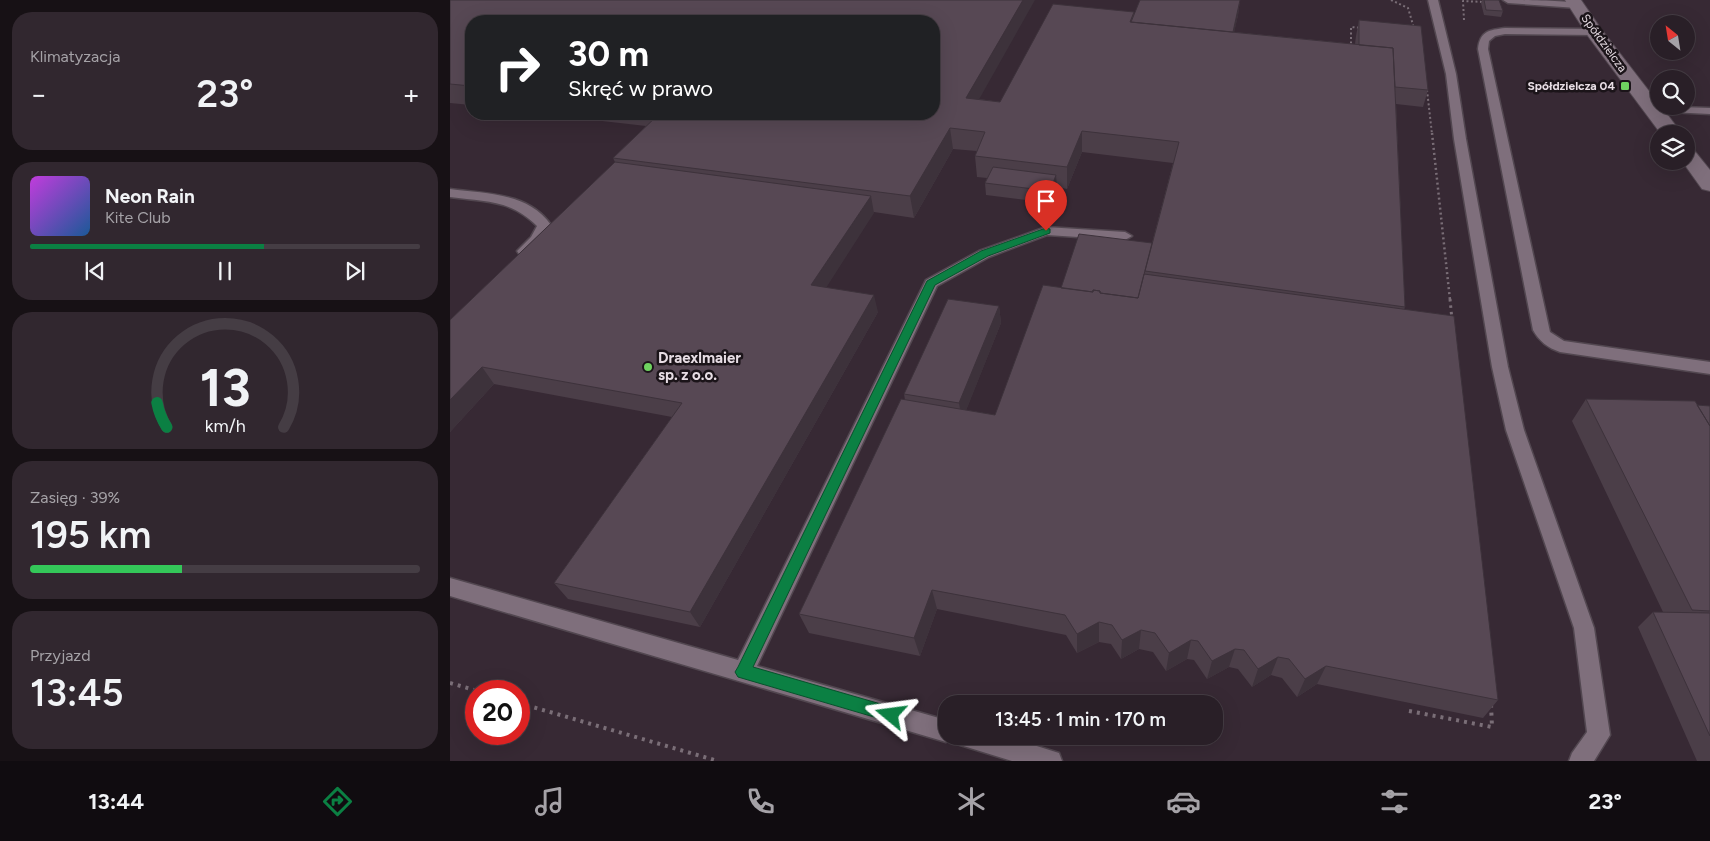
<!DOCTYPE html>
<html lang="pl">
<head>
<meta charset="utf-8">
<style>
	:root { --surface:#291f27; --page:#31272f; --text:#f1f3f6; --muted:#a5a2a7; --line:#453d44; --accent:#0b8043 }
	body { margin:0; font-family:Figtree,sans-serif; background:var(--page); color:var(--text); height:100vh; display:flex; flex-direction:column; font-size:19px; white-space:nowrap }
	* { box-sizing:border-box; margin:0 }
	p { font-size:16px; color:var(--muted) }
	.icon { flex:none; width:28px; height:28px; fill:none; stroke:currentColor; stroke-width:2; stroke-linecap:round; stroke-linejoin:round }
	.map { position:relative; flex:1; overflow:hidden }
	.sheet { display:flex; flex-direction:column; gap:12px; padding:12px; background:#171115; width:450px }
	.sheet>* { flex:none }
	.top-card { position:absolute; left:15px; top:15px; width:475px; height:105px; border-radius:20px; box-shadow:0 5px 20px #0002,0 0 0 1px var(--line); background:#202124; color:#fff; overflow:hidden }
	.needle { width:32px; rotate:330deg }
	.controls { position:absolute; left:1200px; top:15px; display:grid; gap:10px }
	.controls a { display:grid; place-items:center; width:45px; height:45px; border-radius:50%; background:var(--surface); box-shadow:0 5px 20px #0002,0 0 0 1px var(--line); font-size:25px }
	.speed { position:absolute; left:15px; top:680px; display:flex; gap:10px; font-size:25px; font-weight:700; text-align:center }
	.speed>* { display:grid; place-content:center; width:65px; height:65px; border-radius:50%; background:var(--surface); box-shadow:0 5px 20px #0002,0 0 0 1px var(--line); line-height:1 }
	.speed .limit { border:8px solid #d22; background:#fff; color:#111 }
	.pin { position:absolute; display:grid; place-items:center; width:42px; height:42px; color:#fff; margin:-51px -21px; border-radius:50% 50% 50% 0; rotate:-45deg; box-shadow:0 0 5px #0007 }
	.pin .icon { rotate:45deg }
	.me { position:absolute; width:55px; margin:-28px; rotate:286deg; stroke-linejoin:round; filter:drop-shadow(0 0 4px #0008) }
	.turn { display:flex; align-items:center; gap:18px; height:105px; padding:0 20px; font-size:22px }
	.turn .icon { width:65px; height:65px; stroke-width:2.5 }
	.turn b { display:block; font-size:35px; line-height:42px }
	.big { font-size:38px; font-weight:600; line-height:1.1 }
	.sheet .tile { flex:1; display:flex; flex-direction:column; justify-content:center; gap:8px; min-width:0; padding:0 18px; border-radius:20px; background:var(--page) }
	.sheet .dial { align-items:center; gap:0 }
	.dial svg { height:130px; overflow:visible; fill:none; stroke:var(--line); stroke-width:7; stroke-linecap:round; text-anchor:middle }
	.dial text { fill:var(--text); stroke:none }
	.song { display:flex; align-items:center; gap:15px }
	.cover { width:60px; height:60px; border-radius:8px; background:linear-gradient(135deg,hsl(290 70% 55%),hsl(210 70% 35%)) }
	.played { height:5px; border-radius:2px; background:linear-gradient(90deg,var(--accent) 60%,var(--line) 60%) }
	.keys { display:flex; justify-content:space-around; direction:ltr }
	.heat { display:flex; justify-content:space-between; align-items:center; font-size:28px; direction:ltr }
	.charge { height:8px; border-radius:4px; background:linear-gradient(90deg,#34c759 39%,var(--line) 0) }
	.trip { position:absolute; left:488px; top:695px; width:285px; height:50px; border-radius:20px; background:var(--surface); box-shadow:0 5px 20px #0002,0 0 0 1px var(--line); font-weight:600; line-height:50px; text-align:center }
	.tabs { display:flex; height:80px; justify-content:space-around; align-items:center; background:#100c10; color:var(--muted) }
	.tabs .icon { width:35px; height:35px }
	.tabs .active { color:var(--accent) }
	.tabs b { font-size:22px; color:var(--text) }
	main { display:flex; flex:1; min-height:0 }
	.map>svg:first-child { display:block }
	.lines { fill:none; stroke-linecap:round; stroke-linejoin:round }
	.service-casing { stroke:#524750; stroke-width:3 }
	.tertiary-casing { stroke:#524750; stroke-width:2 }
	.path-far3 { stroke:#7a6e77; stroke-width:2; stroke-dasharray:2 2.5; stroke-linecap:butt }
	.path-far2 { stroke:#7a6e77; stroke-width:2.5; stroke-dasharray:2 3; stroke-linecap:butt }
	.path-far1 { stroke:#7a6e77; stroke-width:3; stroke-dasharray:2.5 4; stroke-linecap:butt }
	.path { stroke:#7a6e77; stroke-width:4; stroke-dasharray:3 5; stroke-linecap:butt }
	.service { fill:#7f6f7c; fill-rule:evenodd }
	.tertiary { fill:#7f6f7c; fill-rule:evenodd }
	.wall { fill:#4b3e48 }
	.shaded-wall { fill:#3d323b }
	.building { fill:#574854; stroke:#3d323b }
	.route { fill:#0b8043; stroke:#07532c }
	.poi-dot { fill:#6fd360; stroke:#1b1419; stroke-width:2 }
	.labels { text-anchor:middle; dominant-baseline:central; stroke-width:5; stroke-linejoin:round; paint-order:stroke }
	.far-street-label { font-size:12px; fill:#e7dde4; stroke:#1b1419 }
	.far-poi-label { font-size:12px; font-weight:bold; fill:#e7dde4; stroke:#1b1419; text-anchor:end }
	.poi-label { font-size:15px; font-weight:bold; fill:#e7dde4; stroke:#1b1419; text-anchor:start }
</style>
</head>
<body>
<main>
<section class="sheet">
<div class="tile"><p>Klimatyzacja</p>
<div class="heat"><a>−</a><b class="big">23°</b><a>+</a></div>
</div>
<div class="tile">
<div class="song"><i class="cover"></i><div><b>Neon Rain</b><p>Kite Club</p></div></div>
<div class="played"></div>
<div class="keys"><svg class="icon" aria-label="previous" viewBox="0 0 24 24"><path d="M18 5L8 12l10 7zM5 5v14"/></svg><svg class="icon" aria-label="pause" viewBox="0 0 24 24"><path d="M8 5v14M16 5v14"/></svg><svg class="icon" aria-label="next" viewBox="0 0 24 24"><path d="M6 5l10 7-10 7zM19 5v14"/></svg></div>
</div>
<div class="tile dial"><svg viewBox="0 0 100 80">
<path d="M14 69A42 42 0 1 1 86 69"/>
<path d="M14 69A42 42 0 0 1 8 54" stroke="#0b8043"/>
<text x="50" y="56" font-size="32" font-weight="700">13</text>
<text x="50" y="72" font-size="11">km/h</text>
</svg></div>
<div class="tile"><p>Zasięg · 39%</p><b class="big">195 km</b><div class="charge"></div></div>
<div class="tile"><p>Przyjazd</p><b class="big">13:45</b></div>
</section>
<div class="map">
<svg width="1260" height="761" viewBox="0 0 1260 761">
	<rect width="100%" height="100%" fill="#372934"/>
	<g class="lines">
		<defs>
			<path id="service" d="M978 0H988L1006 74 1016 139 1058 367 1074 430 1144 628 1160 735 1144 761H1119L1122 753 1137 732 1124 628 1056 430 1042 367 1004 139 996 74Z
				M1053 0C1068 0 1123 0 1132 5L1127 8 1058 3Z
				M1055 28 1144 29 1149 32 1144 35 1055 34 1045 36 1039 41 1038 49 1100 332 1114 341 1260 362V374L1110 352C1098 348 1089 341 1083 330L1028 49C1030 31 1039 30 1055 28Z
				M1203 106 1260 108V114L1199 111 1197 109Z
				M0 189C36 194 78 192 101 225L91 242 79 254H69L67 251 81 237 87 226C60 199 35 202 0 197Z
				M596 227 675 232 682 236 675 240 597 235 539 257 487 286 307 666 496 720V736H555L609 753 612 761H562L507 744 504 738 496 742 0 596V578L288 660 476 280 529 251Z"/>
			<path id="tertiary" d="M1115 0H1131L1151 29 1209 104V106H1211L1232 134H1211L1138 36Z
				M1236 147 1243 149 1260 170V191L1252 189 1232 161H1236Z"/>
		</defs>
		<!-- service casing -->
		<use href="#service" class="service-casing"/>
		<!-- tertiary casing -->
		<use href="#tertiary" class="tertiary-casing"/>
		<!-- path-far3 -->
		<path class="path-far3" d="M941 0 958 8 964 28
			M1014 20 1013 1 1033 2
			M901 48V27L911 28
			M977 90 982 134"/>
		<!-- path-far2 -->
		<path class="path-far2" d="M982 133 1000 300"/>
		<!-- path-far1 -->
		<path class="path-far1" d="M1000 299 1002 320"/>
		<!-- path -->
		<path class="path" d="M0 683 28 691
			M69 703 268 761
			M959 711 1042 727 1041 704"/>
		<!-- service -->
		<use href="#service" class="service"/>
		<!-- tertiary -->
		<use href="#tertiary" class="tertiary"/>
	</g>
	<!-- wall -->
	<path class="wall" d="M0 0 529 99 550 102 684 12V16L790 0 788 15 784 32 905 44 906 36 909 20 978 90 973 107 946 104 955 307 954 310 1048 700 1033 718 867 684 847 697 832 678 821 675 802 687 788 669 779 667 757 679 744 660 737 659 716 671 703 652 689 649 671 659 661 644 649 642 627 653 616 635 487 609 470 656 359 633 349 614 455 400 454 394 549 306 551 323 516 410 545 415 611 288 702 243 723 163 632 152 617 189 607 187 600 203 536 195 535 183 537 178 527 177 525 156 527 151 503 149 464 218 424 212 376 287 428 312 250 627 118 599 104 583 222 417 44 384 0 432V320L165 162 163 158 196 126 91 114H484L21 21V105L0 103Z
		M1032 0H1049L1053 11 1051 17 1034 15 1031 3Z
		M1136 399 1260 406V761H1247L1188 627 1203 612H1213L1122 421Z"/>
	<!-- shaded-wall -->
	<path class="shaded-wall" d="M573 0H585L518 119 516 98Z
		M790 0 788 15 780 52 782 36Z
		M500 128 503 149 464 218 460 196Z
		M632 131V152L617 189V167Z
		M606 175 607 187 600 203V191Z
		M421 196 424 213 367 302 361 285Z
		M424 295 428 312 250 627 240 612Z
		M549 306 551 323 512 421 509 403Z
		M32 367 44 384 0 432V400Z
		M482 590 487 609 470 656 464 638Z
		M649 622V642L627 653V634Z
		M691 630 689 649 671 659 672 640Z
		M741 640 737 659 716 671 719 653Z
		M785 649 779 667 757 679 762 661Z
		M828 657 821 675 802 687 808 669Z
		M876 666 867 684 847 697 855 679Z"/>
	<!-- building -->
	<path class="building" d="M0 0H573L516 98 550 102 603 4 684 12 680 22 943 48 955 307 695 271 729 142 632 131 617 167 525 156 535 132 500 128 460 196 163 158 209 114H484V21H21V86L0 84Z
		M690 0H790L783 32 681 22Z
		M1034 0H1049L1053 11 1036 10Z
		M909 20 971 26 978 90 945 87 943 48 909 45Z
		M165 162 421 196 361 285 424 295 240 612 104 583 232 403 32 367 0 400V320Z
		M543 167 606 175 600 191 535 183Z
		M629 234 702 243 688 298 650 293V291L643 290V292L611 288Z
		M694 274 1004 316 1048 700 876 666 855 679 839 659 828 657 808 669 794 650 785 649 762 661 748 641 741 640 719 653 705 633 691 630 672 640 662 625 649 622 627 634 615 615 482 590 464 638 349 614 451 399 545 415 593 285 643 292V290L650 291V293L688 298Z
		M498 299 549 306 509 403 454 394Z
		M1136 399 1245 401 1260 426V611L1242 610Z
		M1247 405 1260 406V426Z
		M1203 612 1260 613V736Z"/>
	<!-- route -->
	<path class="route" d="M596 228 600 229V233L538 256 485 285 303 667 441 707 446 709 448 715 446 720 441 722 288 677 285 672 288 667 477 281 531 251Z"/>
	<!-- markers -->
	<g class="poi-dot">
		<rect x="1170" y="81" width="10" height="10" rx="2.5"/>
		<circle cx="198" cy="367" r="5"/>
	</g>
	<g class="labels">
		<!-- far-street labels -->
		<g class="far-street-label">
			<text transform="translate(1154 43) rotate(54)">Spółdzielcza</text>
		</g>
		<!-- far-poi labels -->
		<g class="far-poi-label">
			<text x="1165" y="86">Spółdzielcza 04</text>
		</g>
		<!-- poi labels -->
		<g class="poi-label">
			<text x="208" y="358">Draexlmaier<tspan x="208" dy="17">sp. z o.o.</tspan></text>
		</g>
	</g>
</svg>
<div class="controls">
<a><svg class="needle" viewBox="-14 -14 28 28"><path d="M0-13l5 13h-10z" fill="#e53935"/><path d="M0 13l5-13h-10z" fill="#a5a2a7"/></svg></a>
<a><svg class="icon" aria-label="search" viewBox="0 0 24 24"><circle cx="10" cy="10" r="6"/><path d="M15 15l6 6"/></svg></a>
<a><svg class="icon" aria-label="layers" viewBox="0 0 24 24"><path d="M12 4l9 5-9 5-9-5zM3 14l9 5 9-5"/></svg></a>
</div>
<div class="speed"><div class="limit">20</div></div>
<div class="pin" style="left:596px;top:231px;background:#d93025"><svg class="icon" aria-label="arrive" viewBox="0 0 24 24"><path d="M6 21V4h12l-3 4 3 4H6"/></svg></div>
<svg class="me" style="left:441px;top:715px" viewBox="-20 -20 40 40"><path d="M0-17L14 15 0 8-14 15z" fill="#0b8043" stroke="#fff" stroke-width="4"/></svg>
<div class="trip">13:45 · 1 min · 170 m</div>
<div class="top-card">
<div class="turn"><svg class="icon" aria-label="right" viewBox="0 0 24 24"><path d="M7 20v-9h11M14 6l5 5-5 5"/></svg><div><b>30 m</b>Skręć w prawo</div></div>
</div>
</div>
</main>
<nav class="tabs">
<b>13:44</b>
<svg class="icon active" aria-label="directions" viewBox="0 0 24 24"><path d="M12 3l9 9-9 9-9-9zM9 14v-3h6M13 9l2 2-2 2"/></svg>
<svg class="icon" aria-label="music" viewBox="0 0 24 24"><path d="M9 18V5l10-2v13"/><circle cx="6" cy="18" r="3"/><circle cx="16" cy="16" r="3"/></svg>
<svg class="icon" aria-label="phone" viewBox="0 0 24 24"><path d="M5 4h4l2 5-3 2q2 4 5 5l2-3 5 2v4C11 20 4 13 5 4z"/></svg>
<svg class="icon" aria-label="climate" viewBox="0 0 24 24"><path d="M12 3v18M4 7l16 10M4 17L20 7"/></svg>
<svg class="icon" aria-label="car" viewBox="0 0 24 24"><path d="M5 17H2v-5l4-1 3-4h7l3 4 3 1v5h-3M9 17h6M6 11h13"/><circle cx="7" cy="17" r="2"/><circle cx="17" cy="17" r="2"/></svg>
<svg class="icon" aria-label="filters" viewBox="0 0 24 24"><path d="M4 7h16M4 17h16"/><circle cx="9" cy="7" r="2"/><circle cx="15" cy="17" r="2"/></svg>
<b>23°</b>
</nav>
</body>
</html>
